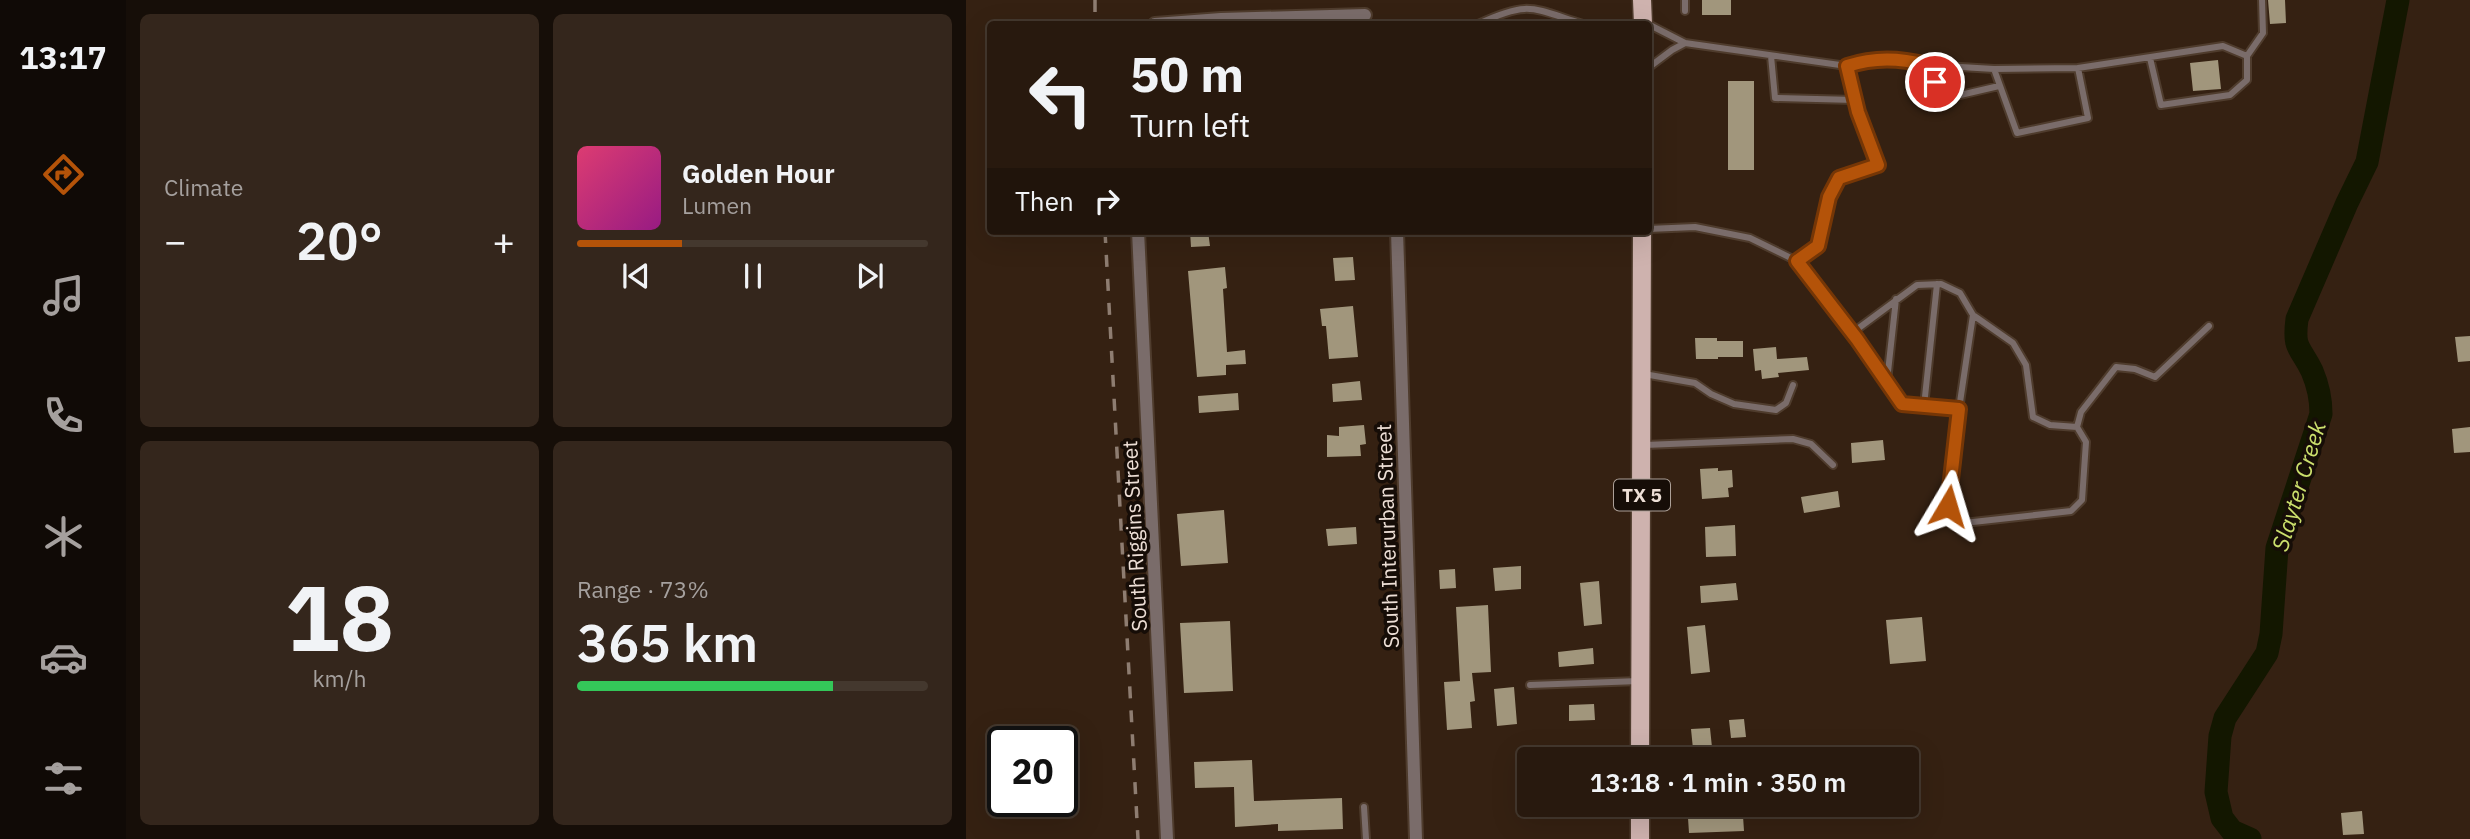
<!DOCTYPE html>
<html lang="en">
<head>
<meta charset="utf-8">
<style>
	:root { --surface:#28190e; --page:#34261c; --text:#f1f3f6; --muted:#a5a09e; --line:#44382e; --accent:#b45309 }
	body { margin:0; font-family:"IBM Plex Sans",sans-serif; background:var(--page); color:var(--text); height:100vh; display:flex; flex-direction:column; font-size:26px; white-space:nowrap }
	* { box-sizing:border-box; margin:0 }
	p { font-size:23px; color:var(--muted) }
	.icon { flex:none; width:38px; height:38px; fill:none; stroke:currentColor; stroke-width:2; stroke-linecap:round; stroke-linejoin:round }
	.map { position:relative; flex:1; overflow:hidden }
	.panel { display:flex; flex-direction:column; gap:14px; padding:14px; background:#160e08; width:840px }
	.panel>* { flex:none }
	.banner { position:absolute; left:21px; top:21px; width:665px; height:214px; border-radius:7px; box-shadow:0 7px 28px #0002,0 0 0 2px var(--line); background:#28190e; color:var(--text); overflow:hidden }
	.speed { position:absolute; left:21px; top:726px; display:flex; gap:14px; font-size:35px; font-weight:700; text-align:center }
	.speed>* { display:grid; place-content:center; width:91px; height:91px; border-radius:50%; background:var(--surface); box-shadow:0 7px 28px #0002,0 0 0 2px var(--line); line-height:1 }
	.speed .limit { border:4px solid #111; border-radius:10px; background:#fff; color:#111 }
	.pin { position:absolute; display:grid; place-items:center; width:60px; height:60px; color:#fff; margin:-30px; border:4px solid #fff; border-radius:50%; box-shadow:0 2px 7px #0007 }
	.me { position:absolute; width:77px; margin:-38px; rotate:7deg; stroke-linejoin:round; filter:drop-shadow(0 0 5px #0008) }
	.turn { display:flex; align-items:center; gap:24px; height:147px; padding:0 28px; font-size:32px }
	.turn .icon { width:91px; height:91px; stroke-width:2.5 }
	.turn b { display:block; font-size:49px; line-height:60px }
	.then { display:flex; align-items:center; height:66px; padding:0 28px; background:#0003; gap:14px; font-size:26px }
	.big { font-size:52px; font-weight:600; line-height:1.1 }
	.panel .tile { flex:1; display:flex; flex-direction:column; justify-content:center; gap:10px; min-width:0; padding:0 24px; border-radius:10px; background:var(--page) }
	.panel .dial { align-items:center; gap:0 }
	.dial b { font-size:91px; line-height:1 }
	.song { display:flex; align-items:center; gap:21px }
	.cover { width:84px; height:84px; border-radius:10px; background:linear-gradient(135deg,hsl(340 70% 55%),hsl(310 70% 35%)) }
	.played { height:7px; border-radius:4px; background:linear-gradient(90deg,var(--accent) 30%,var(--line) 30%) }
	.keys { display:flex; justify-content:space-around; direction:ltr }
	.heat { display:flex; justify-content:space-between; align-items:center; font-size:38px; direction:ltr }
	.charge { height:10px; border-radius:5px; background:linear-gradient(90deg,#34c759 73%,var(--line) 0) }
	.panel .tiles { flex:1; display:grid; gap:14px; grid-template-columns:repeat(2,1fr) }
	.trip { position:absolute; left:551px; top:747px; width:402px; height:70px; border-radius:7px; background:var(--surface); box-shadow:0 7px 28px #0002,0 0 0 2px var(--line); font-weight:600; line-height:70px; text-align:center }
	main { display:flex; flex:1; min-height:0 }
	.dock { display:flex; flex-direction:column; width:126px; justify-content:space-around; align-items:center; background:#100a06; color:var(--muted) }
	.dock .icon { width:49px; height:49px }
	.dock .current { color:var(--accent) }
	.dock b { font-size:32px; color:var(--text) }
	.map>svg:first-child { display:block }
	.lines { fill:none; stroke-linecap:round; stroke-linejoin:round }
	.river { stroke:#131700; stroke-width:23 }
	.building { fill:#a1967c }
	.lane-casing { stroke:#4f3c2d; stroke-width:10 }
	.street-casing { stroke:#4f3c2d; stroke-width:16 }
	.primary-casing { stroke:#4f3c2d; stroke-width:21 }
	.lane { stroke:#7a6c6a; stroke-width:6 }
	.street { stroke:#7a6c6a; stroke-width:12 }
	.primary { stroke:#ceb2ae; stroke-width:18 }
	.rail { stroke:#8e7d71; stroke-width:3.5; stroke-dasharray:12 12; stroke-linecap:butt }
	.route-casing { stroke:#753606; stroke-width:18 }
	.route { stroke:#b45309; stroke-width:12 }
	.labels { text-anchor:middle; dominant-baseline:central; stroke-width:7; stroke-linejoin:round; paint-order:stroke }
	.shield { fill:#160d07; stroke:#aca098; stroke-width:2 }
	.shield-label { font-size:19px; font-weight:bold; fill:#eddfd6 }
	.street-label { font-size:21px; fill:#eddfd6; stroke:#160d07 }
	.water-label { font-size:23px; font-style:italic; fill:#cce06d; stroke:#160d07 }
</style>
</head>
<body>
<main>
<nav class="dock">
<b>13:17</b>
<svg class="icon current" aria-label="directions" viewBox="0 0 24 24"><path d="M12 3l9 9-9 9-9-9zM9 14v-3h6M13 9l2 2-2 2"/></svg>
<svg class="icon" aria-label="music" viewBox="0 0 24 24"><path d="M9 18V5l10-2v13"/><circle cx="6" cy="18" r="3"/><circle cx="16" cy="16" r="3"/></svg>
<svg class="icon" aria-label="phone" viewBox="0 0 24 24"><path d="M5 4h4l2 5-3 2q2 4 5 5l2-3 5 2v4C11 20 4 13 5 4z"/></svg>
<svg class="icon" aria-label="climate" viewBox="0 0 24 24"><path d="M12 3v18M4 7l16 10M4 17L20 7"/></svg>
<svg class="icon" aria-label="car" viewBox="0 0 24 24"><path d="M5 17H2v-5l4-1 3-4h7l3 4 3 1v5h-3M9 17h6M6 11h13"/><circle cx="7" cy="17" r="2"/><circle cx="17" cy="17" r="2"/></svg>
<svg class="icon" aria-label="filters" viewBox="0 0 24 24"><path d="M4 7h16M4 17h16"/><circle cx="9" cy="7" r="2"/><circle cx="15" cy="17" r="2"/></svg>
</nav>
<section class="panel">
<div class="tiles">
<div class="tile"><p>Climate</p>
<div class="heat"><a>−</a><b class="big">20°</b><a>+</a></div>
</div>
<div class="tile">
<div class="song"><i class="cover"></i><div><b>Golden Hour</b><p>Lumen</p></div></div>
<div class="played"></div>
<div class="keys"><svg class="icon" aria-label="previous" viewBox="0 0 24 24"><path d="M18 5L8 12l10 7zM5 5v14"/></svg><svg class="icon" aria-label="pause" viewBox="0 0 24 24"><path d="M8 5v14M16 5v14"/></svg><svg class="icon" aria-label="next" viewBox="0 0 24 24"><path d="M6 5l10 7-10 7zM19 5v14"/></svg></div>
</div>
<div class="tile dial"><b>18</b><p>km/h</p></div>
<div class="tile"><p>Range · 73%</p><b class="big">365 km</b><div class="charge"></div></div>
</div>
</section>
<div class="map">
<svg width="1504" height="839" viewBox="0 0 1504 839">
	<rect width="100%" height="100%" fill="#352112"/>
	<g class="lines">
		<!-- river -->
		<path class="river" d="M1284 839 1266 831 1256 818 1250 792 1254 736 1259 718 1301 653 1305 634 1311 548 1355 414C1355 399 1352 385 1346 371 1334 346 1327 350 1331 319L1381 203 1401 162 1432 0"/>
	</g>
	<!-- building -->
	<path class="building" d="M736 0H765V15H736Z
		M1302 0H1319L1320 23 1304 24Z
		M1252 60 1255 89 1227 91 1224 63Z
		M762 81H788V170H762Z
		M224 231H242L244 246 225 247Z
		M387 257 389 280 369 281 367 258Z
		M259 267 261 288 257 289 261 352 279 350 280 364 260 365V375L231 377 222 271Z
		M387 306 392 357 363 359 360 326H356L354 309Z
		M1504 336V361L1492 362 1489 337Z
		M729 338H751V341H777V357H752V359H730Z
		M810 347 811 359 841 357 843 370 812 373 813 377 796 379 795 370 789 371 787 349Z
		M394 381 396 400 367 402 366 384Z
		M272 393 273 410 233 413 232 396Z
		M398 425 400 444 394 445 395 456 361 457V435L373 436V427Z
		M1504 427V452L1488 453 1486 429Z
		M917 440 919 460 886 463 885 443Z
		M752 468V471L766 470 767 487 762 488 763 497 736 499 734 469Z
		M872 491 874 507 838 513 835 497Z
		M258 510 262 563 215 566 211 514Z
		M769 525 770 556 740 557 739 527Z
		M390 527 391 544 362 546 360 529Z
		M555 566V589L529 591 527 568Z
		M489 569 490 588 474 589 473 570Z
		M633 581 636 624 618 626 614 583Z
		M770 583 772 600 735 603 734 586Z
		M522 605 525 672 506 673 509 701 504 702 506 728 481 730 478 682 494 681 490 607Z
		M956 617 960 661 924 664 920 620Z
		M264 621 267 691 218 693 214 623Z
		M739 625 744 672 725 674 721 627Z
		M627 648 628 664 593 667 592 652Z
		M548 687 551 724 531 726 528 689Z
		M628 704 629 720 603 721V705Z
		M778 719 780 737 765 738 763 720Z
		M744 728 747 757 728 759 725 729Z
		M286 760 288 801 376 798 377 829 312 831V824L269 827 268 787 229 788 228 762Z
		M1396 811 1398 834 1377 835 1375 813Z
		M777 816 778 831 723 833 722 818Z"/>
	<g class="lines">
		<defs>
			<path id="lane" d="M719 11V0
				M680 23 719 43 881 66 900 60 936 58 961 65 1028 69 1112 68 1257 46 1281 56V80L1264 95 1195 105 1184 58
				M512 24C563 0 566 8 617 24
				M805 56 809 98 889 100
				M1281 56 1297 33 1296 0
				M961 65 977 99 1033 86
				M682 68 706 50 719 43
				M1028 69 1051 133 1122 118 1112 68
				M682 229 729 227 784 238 831 261 886 333 891 339 936 404 993 409 983 506 998 523 1105 511 1116 500 1120 442 1111 427 1084 425 1067 417 1060 365 1047 343 1007 315 994 293 975 284 951 285 886 333
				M831 261 852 245 863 197 873 178 912 165 893 112 881 66
				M678 374 729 383 745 394 768 404 810 410 820 403 827 385
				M921 381 930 299
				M958 406 971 284
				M993 409 1007 315
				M1111 427 1115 412 1150 367 1169 369 1189 377 1243 326
				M679 445 827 439 845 444 867 465
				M564 685 673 681
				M398 807 400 839
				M676 807 739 805"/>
			<path id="street" d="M189 24 255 19 399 15
				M172 231 201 839
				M431 231 450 839"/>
			<path id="primary" d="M676 0 677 24
				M674 760 676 231
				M674 839V805"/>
		</defs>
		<!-- lane casing -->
		<use href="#lane" class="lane-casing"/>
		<!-- street casing -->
		<use href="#street" class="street-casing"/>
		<!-- primary casing -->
		<use href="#primary" class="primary-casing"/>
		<!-- lane -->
		<use href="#lane" class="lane"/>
		<!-- street -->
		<use href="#street" class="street"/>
		<!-- primary -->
		<use href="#primary" class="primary"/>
		<!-- rail -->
		<path class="rail" d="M129 0V24
			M139 231 172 839"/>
	</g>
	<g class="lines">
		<defs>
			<path id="route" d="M969 82 961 65C933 58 909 57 881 66L892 112 912 165 873 178 863 197 852 246 831 261 891 339 936 404 993 409 982 506"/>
		</defs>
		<!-- route casing -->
		<use href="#route" class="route-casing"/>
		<!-- route -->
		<use href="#route" class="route"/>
	</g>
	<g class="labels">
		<!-- shield labels -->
		<rect class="shield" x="648" y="479.5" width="56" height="31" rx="5"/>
		<g class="shield-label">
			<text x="676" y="495">TX 5</text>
		</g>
		<!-- street labels -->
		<g class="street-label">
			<text transform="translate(168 536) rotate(-93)">South Riggins Street</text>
			<text transform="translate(421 536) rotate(-92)">South Interurban Street</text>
		</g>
		<!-- water labels -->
		<g class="water-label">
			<text transform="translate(1332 486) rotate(-73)">Slayter Creek</text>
		</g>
	</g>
</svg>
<div class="speed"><div class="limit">20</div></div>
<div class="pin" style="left:969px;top:82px;background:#d93025"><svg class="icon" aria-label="arrive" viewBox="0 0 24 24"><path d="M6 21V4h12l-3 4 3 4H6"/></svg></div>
<svg class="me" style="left:982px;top:506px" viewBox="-20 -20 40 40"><path d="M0-17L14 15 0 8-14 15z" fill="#b45309" stroke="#fff" stroke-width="4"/></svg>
<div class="trip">13:18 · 1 min · 350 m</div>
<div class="banner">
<div class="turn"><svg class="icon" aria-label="left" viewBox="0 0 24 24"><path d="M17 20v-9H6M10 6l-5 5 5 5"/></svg><div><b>50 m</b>Turn left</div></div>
<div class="then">Then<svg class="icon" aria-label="right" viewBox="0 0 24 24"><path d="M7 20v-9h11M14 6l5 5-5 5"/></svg></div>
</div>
</div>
</main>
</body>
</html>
